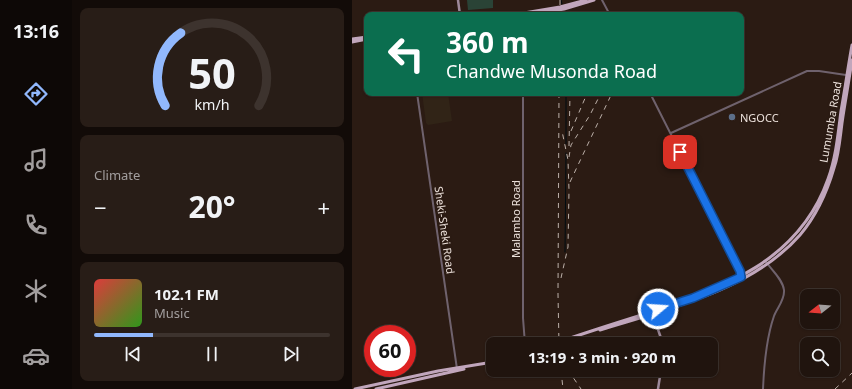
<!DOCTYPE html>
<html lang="en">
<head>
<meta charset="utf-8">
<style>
	:root { --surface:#20140e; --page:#281d17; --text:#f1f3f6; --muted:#a29e9e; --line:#3d332e; --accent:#91b8fd }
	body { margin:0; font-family:"Noto Sans",sans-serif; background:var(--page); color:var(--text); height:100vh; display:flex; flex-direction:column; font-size:15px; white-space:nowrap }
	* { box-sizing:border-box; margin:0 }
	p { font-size:13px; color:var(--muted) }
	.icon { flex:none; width:22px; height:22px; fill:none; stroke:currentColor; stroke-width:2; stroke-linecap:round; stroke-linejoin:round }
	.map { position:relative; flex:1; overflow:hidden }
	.sheet { display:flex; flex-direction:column; gap:8px; padding:8px; background:#120b08; width:280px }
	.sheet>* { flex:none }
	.guide { position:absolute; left:12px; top:12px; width:380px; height:84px; border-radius:8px; box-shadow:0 1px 3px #0004,0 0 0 1px var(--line); background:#0b6e4f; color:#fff; overflow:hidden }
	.needle { width:26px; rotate:253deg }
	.fabs { position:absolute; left:448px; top:289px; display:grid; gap:8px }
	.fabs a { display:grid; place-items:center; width:40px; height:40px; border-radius:8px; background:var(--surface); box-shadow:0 1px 3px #0004,0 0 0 1px var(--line); font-size:20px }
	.speed { position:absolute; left:12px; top:325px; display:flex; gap:8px; font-size:20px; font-weight:700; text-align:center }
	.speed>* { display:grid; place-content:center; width:52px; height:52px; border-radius:50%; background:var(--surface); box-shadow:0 1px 3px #0004,0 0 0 1px var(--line); line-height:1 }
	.speed .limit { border:6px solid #d22; background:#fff; color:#111 }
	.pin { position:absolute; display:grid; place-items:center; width:34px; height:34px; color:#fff; margin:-17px; border-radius:8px; box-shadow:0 2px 6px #0006 }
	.me { position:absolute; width:44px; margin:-22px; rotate:72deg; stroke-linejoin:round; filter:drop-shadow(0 0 3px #0008) }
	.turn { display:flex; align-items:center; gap:14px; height:84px; padding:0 16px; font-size:18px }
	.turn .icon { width:52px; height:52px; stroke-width:2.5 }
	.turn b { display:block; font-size:28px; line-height:34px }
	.big { font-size:30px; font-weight:700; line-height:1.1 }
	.sheet .tile { flex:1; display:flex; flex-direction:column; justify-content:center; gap:6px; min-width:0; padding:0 14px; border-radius:8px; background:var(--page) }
	.sheet .dial { align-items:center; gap:0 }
	.dial svg { height:104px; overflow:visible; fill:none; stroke:var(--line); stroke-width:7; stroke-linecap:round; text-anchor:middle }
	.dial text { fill:var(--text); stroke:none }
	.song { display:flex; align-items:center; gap:12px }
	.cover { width:48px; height:48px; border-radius:6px; background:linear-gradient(135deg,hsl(0 70% 55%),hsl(110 70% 35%)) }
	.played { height:4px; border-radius:2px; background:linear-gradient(90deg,var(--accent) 25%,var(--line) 25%) }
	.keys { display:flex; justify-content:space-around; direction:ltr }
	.heat { display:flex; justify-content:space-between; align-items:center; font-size:22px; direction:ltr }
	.trip { position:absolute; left:134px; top:337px; width:232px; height:40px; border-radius:8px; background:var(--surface); box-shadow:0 1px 3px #0004,0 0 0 1px var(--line); font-weight:700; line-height:40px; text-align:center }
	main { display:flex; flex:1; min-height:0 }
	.tabs { display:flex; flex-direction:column; width:72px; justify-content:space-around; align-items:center; background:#0d0806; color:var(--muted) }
	.tabs .icon { width:28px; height:28px }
	.tabs .on { color:var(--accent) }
	.tabs b { font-size:18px; color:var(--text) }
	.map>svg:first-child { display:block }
	.commercial { fill:#312417 }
	.green { fill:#2a4336 }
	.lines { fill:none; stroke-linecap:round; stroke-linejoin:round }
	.stream { stroke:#000b10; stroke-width:1 }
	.tertiary { stroke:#6f626d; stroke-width:2 }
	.secondary { stroke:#9d899a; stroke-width:2.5 }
	.primary { stroke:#c1a6bc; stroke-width:3 }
	.rail { stroke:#bcb0a9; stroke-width:1; stroke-dasharray:5 5; stroke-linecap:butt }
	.route-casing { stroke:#114b97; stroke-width:10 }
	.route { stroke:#1a73e8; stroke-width:7 }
	.service-dot { fill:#5c6f8a; stroke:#2b1b13; stroke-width:1.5 }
	.labels { text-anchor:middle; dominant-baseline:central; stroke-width:4; stroke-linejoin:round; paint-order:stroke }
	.poi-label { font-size:11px; fill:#ece1db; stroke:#2b1b13; text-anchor:start }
	.street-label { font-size:11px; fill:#ece1db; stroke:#2b1b13 }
</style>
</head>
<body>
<main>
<nav class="tabs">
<b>13:16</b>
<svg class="icon on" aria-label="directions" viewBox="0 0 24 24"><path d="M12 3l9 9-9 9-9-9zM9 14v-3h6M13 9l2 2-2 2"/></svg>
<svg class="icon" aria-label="music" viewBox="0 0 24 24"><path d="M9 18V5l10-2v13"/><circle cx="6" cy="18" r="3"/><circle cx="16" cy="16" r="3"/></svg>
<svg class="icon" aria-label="phone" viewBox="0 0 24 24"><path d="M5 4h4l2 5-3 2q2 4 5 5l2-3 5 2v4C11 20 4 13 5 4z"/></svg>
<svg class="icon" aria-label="climate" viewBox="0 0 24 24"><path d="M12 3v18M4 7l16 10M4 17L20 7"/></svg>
<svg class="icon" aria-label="car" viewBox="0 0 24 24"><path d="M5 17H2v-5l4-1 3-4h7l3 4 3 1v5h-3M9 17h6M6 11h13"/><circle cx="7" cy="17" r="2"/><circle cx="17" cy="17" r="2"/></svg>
</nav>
<section class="sheet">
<div class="tile dial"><svg viewBox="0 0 100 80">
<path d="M14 69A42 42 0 1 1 86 69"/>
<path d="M14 69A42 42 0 0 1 26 13" stroke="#91b8fd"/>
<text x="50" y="56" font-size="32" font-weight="700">50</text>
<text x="50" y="72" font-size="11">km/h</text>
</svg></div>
<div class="tile"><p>Climate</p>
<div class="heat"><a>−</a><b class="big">20°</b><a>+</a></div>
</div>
<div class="tile">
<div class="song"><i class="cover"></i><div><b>102.1 FM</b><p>Music</p></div></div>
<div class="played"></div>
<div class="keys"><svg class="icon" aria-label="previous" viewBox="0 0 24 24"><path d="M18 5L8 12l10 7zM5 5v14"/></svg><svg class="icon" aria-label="pause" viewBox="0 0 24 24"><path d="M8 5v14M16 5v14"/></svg><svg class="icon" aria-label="next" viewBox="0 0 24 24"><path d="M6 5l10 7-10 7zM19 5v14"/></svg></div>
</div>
</section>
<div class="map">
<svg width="500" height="389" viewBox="0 0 500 389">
	<rect width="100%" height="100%" fill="#2b1b13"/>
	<!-- commercial -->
	<path class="commercial" d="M70 93H96L100 121 76 125 74 123Z"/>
	<!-- green -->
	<path class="green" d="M115 0H141V8L116 10Z"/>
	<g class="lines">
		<!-- stream -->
		<path class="stream" d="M209 0 210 4
			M211 12 212 15
			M214 144V93
			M213 252 214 153"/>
		<!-- tertiary -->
		<path class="tertiary" d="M250 0 258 15
			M65 93 105 369
			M171 93V318L173 344
			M298 93 388 271 390 279
			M319 133 455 71H467L494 75
			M411 389C412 365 414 339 422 316 425 308 433 300 432 290 431 280 420 270 414 262"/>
		<!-- secondary -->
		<path class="secondary" d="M106 0 108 15
			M300 312 311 344
			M306 389 309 370"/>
		<!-- primary -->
		<path class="primary" d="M160 15 208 7 234 0
			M177 15 212 9 242 0
			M0 39 15 37
			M0 42 15 39
			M248 330C316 309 400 290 448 235 464 216 475 192 482 168 487 154 488 138 490 123 493 102 497 81 500 60
			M201 344C232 333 264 323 296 313 372 288 447 261 476 179 484 157 486 134 489 111 493 89 496 67 500 45
			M3 389 86 371 141 362
			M24 389 112 369"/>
		<!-- rail -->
		<path class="rail" d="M208 0V15
			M207 93 206 294 207 344
			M219 131 234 96
			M217 146 218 93
			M217 157 219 145 238 115 249 93
			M218 182 260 93
			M209 278 216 247 217 190 216 160 210 131
			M209 370 211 389
			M216 370 229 389
			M483 389 500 373"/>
	</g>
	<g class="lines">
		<defs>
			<path id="route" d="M306 309 341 298 389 277 388 271 328 152"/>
		</defs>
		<!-- route casing -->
		<use href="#route" class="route-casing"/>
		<!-- route -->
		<use href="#route" class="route"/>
	</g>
	<!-- markers -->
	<circle class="service-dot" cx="380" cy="117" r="4"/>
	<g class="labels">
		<!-- poi labels -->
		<g class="poi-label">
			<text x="388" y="117">NGOCC</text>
		</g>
		<!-- street labels -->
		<g class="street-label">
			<text transform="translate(478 122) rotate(-80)">Lumumba Road</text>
			<text transform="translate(163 219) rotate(-90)">Malambo Road</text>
			<text transform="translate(93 230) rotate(82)">Sheki-Sheki Road</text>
		</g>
	</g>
</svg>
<div class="fabs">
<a><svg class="needle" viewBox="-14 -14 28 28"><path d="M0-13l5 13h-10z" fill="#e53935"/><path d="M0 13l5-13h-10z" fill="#a29e9e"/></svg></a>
<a><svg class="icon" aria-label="search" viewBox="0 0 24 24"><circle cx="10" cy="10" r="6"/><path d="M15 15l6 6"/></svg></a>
</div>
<div class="speed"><div class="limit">60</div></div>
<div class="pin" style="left:328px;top:152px;background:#d93025"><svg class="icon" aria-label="arrive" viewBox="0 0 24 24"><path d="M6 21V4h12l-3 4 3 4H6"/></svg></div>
<svg class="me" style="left:306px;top:309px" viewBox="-20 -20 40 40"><circle r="17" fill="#1a73e8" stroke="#fff" stroke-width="3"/><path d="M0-11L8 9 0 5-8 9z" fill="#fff"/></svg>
<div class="trip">13:19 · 3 min · 920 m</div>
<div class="guide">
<div class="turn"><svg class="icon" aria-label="left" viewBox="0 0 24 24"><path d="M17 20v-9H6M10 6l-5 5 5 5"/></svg><div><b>360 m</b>Chandwe Musonda Road</div></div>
</div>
</div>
</main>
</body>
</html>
